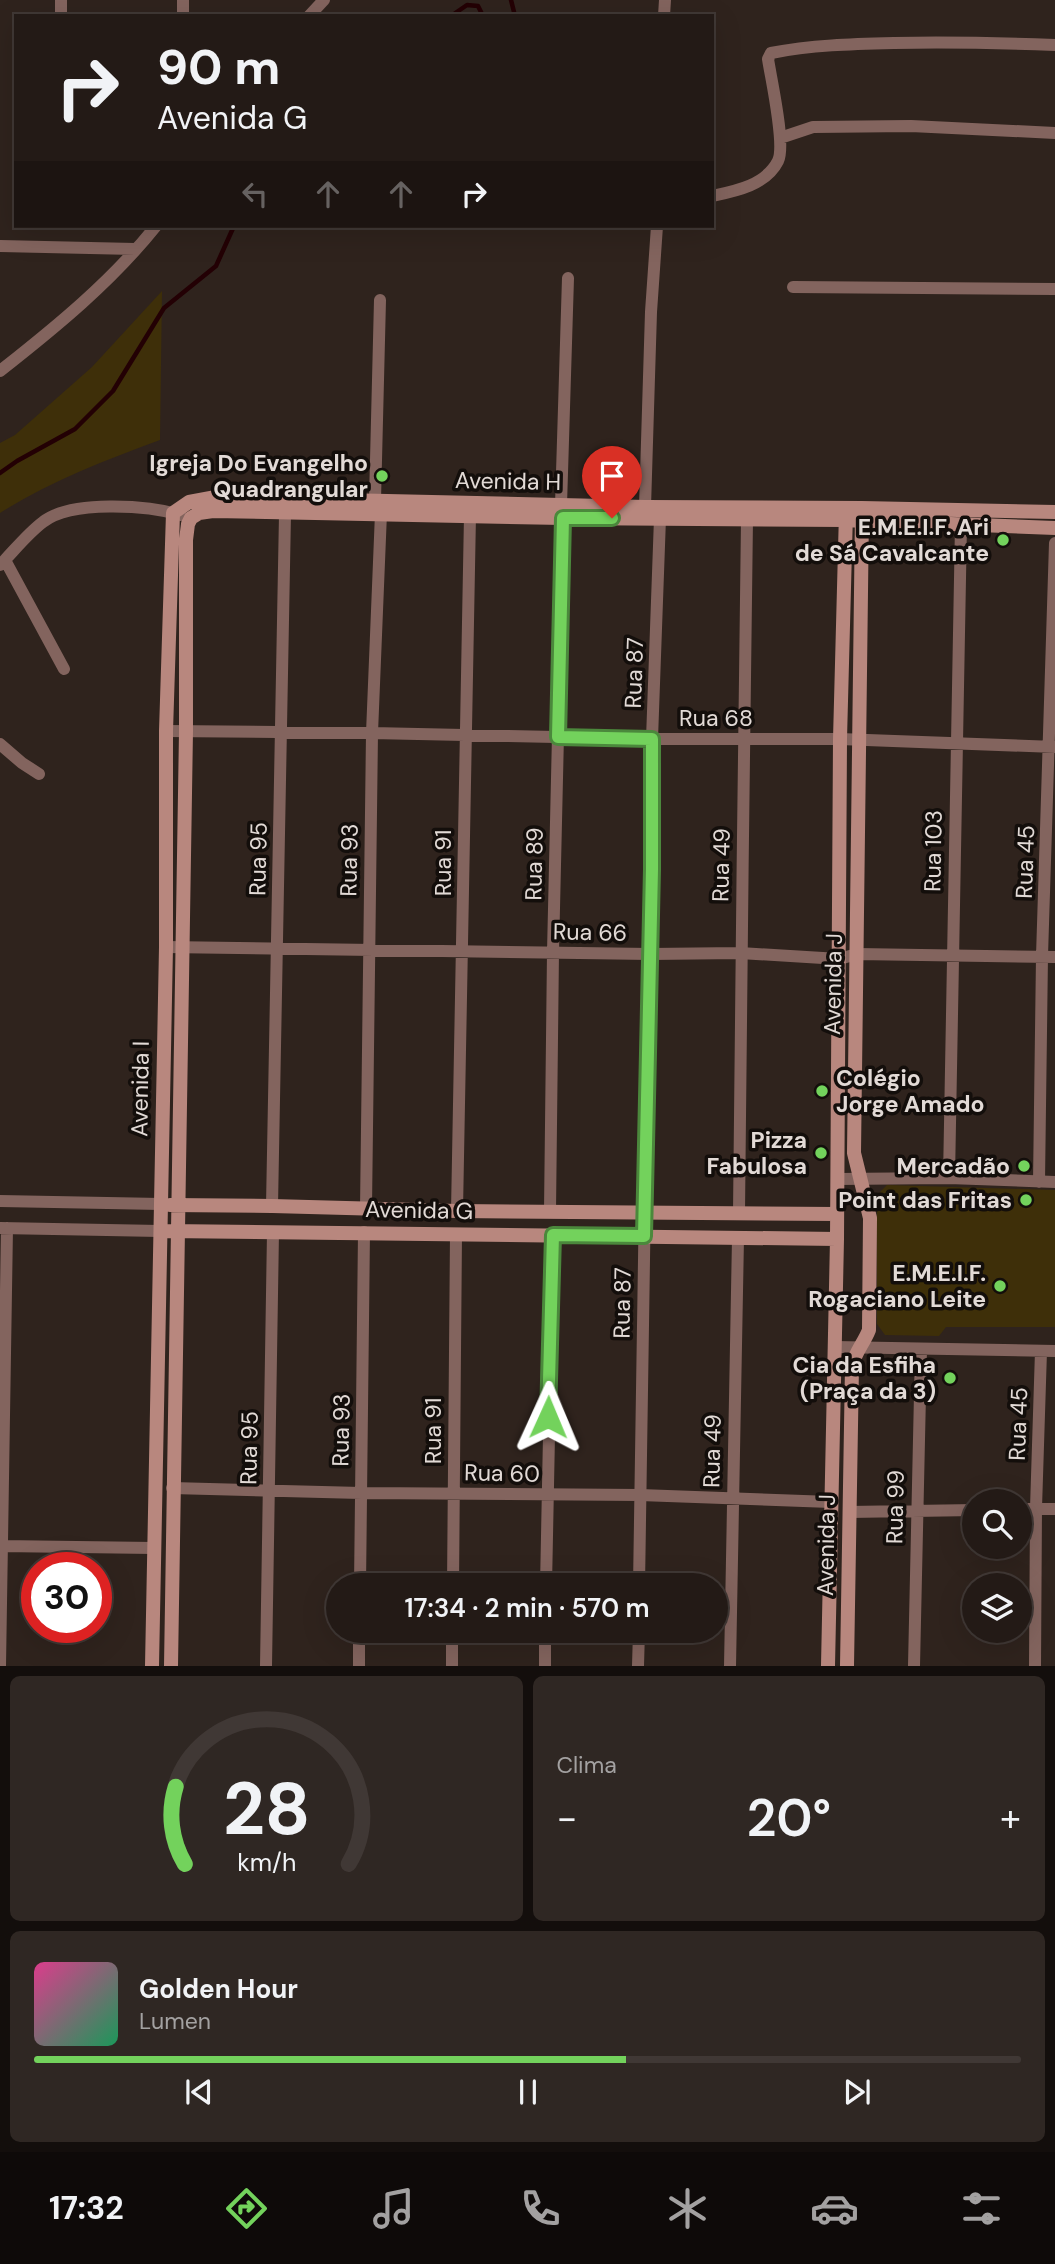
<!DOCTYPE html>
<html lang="pt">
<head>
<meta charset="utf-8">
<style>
	:root { --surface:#231a16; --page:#2f2723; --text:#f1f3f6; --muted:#a3a1a1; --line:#403835; --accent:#73d25c }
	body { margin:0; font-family:"DM Sans",sans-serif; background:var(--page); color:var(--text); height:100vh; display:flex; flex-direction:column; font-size:26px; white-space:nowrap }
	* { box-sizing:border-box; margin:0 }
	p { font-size:23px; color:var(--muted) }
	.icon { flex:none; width:38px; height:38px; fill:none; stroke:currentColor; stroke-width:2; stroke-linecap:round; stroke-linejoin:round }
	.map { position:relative; height:1666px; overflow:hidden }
	.sheet { display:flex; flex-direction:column; gap:10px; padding:10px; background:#130e0c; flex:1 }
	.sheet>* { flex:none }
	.guide { position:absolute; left:14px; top:14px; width:700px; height:214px; border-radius:0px; box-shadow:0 7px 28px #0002,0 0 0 2px var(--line); background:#231a16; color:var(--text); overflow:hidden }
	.buttons { position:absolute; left:962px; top:1489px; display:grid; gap:14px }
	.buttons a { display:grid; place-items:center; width:70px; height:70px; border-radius:50%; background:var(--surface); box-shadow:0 7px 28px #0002,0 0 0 2px var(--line); font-size:35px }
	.speed { position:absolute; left:21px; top:1552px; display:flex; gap:14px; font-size:35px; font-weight:700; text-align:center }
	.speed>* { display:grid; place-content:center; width:91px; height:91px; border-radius:50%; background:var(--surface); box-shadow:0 7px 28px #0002,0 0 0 2px var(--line); line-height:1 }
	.speed .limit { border:10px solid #d22; background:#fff; color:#111 }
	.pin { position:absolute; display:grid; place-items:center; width:60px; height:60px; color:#fff; margin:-72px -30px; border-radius:50% 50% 50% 0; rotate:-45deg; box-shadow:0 0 7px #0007 }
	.pin .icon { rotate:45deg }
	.me { position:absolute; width:77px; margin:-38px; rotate:1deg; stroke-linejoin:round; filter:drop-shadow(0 0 5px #0008) }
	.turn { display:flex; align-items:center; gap:24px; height:147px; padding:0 28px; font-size:32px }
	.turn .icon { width:91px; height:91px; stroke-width:2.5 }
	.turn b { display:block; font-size:49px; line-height:60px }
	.lanes { display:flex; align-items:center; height:66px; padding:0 28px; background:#0003; justify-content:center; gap:35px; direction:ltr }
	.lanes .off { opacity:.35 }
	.big { font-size:52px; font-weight:600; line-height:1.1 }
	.sheet .card { flex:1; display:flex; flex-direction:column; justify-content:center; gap:10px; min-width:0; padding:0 24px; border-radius:10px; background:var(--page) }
	.sheet .dial { align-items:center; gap:0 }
	.dial svg { height:182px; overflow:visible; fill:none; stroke:var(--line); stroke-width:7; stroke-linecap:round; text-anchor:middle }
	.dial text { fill:var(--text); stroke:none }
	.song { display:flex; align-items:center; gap:21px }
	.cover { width:84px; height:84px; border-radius:10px; background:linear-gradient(135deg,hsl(330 70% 55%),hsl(150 70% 35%)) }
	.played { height:7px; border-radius:4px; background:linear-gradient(90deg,var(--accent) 60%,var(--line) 60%) }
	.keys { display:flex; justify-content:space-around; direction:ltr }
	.heat { display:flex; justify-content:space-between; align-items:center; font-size:38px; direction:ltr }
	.sheet .tiles { flex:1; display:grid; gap:10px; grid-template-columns:1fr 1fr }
	.card:last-child { grid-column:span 2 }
	.trip { position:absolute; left:326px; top:1573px; width:402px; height:70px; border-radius:35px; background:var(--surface); box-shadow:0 7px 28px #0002,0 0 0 2px var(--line); font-weight:600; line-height:70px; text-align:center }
	.tab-bar { display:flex; height:112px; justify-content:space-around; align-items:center; background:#0e0a09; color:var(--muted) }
	.tab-bar .icon { width:49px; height:49px }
	.tab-bar .on { color:var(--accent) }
	.tab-bar b { font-size:32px; color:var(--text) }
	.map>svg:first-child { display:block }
	.green { fill:#3e2f09 }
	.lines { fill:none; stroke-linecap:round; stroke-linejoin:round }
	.stream { stroke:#230004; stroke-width:4.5 }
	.street { stroke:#83645e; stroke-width:12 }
	.secondary { stroke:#b8877e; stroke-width:14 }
	.route-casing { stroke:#4b883c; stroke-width:18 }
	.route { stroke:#73d25c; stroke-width:12 }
	.poi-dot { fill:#73d25c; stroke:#130e0b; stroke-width:2.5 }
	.labels { text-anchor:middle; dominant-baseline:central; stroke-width:7; stroke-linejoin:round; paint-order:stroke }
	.poi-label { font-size:23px; font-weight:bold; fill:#e2dad6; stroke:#130e0b; text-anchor:end }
	.street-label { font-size:23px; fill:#e2dad6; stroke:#130e0b }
</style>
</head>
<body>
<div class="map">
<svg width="1055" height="1666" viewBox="0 0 1055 1666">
	<rect width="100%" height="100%" fill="#2f231d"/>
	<!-- green -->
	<path class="green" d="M162 291 160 440C104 461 50 481 0 513V443L15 435 92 367Z
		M887 1185 1055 1190V1327H946L939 1336 885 1335 877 1324V1195Z"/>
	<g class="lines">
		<!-- stream -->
		<path class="stream" d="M511 0 515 16
			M451 16 467 5 478 6 483 16
			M0 473 17 461 75 429 113 391 164 308 216 266 234 226"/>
		<!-- street -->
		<path class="street" d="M61 16V0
			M183 16V0
			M309 16 324 0
			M664 16 665 0
			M780 138 813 127 911 126 1055 133
			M712 196C736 191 766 185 778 161 786 145 771 79 768 59L771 53C811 45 852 44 894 43 947 42 1001 43 1055 45
			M0 246 135 249
			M793 287 1055 289
			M0 371C56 327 111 282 156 226
			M375 500 380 300
			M561 505 568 278
			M645 507 651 312 657 226
			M5 560 64 669
			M0 565C14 551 27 534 43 522 71 500 147 505 181 515
			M166 731 372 733 652 739H840L1055 747
			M0 744 22 763 39 774
			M166 947 650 954 740 953 839 959 857 954 1055 957
			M949 1178 961 524
			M837 1179 949 1178 1055 1182
			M1039 1182 1042 956 1055 543
			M0 1201 161 1204
			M272 1206 285 514
			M366 1208 372 733 381 513
			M457 1211 470 515
			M550 1211 553 952 563 518
			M739 1213C740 982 745 750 747 519
			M0 1228 160 1231
			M835 1347 1055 1351
			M172 1488 361 1493 640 1495 831 1502
			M1020 1509H1055
			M849 1512 975 1510
			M0 1546 154 1548
			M360 1586 364 1232
			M453 1586 456 1234
			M546 1586 553 1235
			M639 1586 652 739 660 518
			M0 1666 7 1228
			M266 1666 273 1232
			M359 1666V1631
			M452 1666V1631
			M545 1666V1631
			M638 1666 639 1631
			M730 1666 738 1238
			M914 1666 921 1349
			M1035 1666 1036 1508 1041 1351"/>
		<!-- secondary -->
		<path class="secondary" d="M170 1205 272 1206 457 1211 836 1214
			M167 1231 837 1239
			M152 1666 166 947V731L173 513 189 502 216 497 645 507 862 508 1055 512
			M171 1666 186 731V540L188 524 191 518 199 513 213 511 563 518 845 520 1055 528
			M828 1666 837 1239 840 739 846 512
			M847 1666 852 1366C855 1352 864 1343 869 1330L870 1218 854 1153 862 512"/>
	</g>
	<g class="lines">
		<defs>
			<path id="route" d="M548 1417 553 1235 644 1236 652 869V739L558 737 563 518H612"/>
		</defs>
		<!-- route casing -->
		<use href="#route" class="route-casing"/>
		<!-- route -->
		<use href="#route" class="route"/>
	</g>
	<!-- markers -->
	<g class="poi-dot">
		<circle cx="382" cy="476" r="7"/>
		<circle cx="1003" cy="540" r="7"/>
		<circle cx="822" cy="1091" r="7"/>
		<circle cx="821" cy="1153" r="7"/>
		<circle cx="1024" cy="1166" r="7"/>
		<circle cx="1026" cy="1200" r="7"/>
		<circle cx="1000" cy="1286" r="7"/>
		<circle cx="950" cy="1378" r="7"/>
	</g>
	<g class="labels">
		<!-- poi labels -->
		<g class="poi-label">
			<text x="368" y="463">Igreja Do Evangelho<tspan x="368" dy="26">Quadrangular</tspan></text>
			<text x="989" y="527">E.M.E.I.F. Ari<tspan x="989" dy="26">de Sá Cavalcante</tspan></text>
			<text x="836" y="1078" text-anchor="start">Colégio<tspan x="836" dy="26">Jorge Amado</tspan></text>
			<text x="807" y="1140">Pizza<tspan x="807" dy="26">Fabulosa</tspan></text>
			<text x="1010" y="1166">Mercadão</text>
			<text x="1012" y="1200">Point das Fritas</text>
			<text x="986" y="1273">E.M.E.I.F.<tspan x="986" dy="26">Rogaciano Leite</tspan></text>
			<text x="936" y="1365">Cia da Esfiha<tspan x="936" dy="26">(Praça da 3)</tspan></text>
		</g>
		<!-- street labels -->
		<g class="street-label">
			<text transform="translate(508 481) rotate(1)">Avenida H</text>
			<text transform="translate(634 673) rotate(-88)">Rua 87</text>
			<text x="716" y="718">Rua 68</text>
			<text transform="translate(933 851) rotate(-89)">Rua 103</text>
			<text transform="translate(258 859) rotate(-89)">Rua 95</text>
			<text transform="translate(349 860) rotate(-89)">Rua 93</text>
			<text transform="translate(1025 862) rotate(-88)">Rua 45</text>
			<text transform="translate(443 863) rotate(-90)">Rua 91</text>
			<text transform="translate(534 864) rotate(-89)">Rua 89</text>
			<text transform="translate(721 865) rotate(-89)">Rua 49</text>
			<text transform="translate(590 932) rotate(1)">Rua 66</text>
			<text transform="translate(833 984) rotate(-89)">Avenida J</text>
			<text transform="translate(140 1089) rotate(-89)">Avenida I</text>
			<text transform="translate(419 1210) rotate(1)">Avenida G</text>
			<text transform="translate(622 1303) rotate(-89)">Rua 87</text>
			<text transform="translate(1018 1424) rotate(-88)">Rua 45</text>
			<text transform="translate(341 1430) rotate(-89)">Rua 93</text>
			<text transform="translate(433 1431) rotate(-90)">Rua 91</text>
			<text transform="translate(249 1448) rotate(-89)">Rua 95</text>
			<text transform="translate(712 1451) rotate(-89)">Rua 49</text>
			<text transform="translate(502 1473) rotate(1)">Rua 60</text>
			<text transform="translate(895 1507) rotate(-89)">Rua 99</text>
			<text transform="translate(826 1545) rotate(-89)">Avenida J</text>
		</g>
	</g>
</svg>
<div class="buttons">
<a><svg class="icon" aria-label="search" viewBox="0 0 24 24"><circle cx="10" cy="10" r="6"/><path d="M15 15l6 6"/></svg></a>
<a><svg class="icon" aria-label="layers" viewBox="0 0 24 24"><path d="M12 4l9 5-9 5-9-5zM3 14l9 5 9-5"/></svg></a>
</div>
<div class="speed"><div class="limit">30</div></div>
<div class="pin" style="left:612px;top:518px;background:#d93025"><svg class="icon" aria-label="arrive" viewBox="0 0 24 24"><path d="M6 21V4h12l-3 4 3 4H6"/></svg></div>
<svg class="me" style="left:548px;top:1417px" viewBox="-20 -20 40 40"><path d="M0-17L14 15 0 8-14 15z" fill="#73d25c" stroke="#fff" stroke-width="4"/></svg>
<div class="trip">17:34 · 2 min · 570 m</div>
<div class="guide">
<div class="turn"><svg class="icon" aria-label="right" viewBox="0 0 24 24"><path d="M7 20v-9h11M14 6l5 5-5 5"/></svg><div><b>90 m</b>Avenida G</div></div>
<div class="lanes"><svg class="icon off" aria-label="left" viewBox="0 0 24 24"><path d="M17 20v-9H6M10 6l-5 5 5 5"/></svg><svg class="icon off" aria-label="ahead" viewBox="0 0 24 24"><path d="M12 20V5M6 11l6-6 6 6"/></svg><svg class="icon off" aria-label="ahead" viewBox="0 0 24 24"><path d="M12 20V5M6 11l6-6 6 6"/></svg><svg class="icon" aria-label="right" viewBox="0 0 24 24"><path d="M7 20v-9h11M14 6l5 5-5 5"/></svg></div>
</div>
</div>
<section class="sheet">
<div class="tiles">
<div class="card dial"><svg viewBox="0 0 100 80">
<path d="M14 69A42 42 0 1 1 86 69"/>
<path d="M14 69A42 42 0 0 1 10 35" stroke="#73d25c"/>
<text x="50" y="56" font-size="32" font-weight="700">28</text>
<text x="50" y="72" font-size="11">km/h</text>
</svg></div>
<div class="card"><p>Clima</p>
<div class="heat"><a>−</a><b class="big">20°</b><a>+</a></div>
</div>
<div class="card">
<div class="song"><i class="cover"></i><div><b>Golden Hour</b><p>Lumen</p></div></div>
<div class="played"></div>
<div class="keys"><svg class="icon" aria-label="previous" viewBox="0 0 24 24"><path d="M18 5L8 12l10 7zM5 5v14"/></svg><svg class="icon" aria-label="pause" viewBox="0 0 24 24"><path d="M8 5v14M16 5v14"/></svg><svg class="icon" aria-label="next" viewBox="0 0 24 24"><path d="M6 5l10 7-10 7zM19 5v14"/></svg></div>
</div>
</div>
</section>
<nav class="tab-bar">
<b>17:32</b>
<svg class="icon on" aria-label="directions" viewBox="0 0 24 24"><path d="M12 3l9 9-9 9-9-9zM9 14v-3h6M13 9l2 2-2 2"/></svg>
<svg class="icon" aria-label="music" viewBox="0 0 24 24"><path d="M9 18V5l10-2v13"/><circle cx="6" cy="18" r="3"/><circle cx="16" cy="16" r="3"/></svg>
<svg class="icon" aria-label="phone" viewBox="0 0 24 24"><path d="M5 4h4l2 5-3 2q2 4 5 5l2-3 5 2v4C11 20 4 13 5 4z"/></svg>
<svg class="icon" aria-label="climate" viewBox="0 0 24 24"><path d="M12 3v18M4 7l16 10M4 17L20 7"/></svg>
<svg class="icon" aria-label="car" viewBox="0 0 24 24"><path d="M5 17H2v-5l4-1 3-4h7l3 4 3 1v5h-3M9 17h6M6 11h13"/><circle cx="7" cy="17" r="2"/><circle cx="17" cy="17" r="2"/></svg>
<svg class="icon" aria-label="filters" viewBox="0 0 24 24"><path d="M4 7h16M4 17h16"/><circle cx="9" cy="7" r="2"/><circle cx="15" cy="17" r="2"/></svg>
</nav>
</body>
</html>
